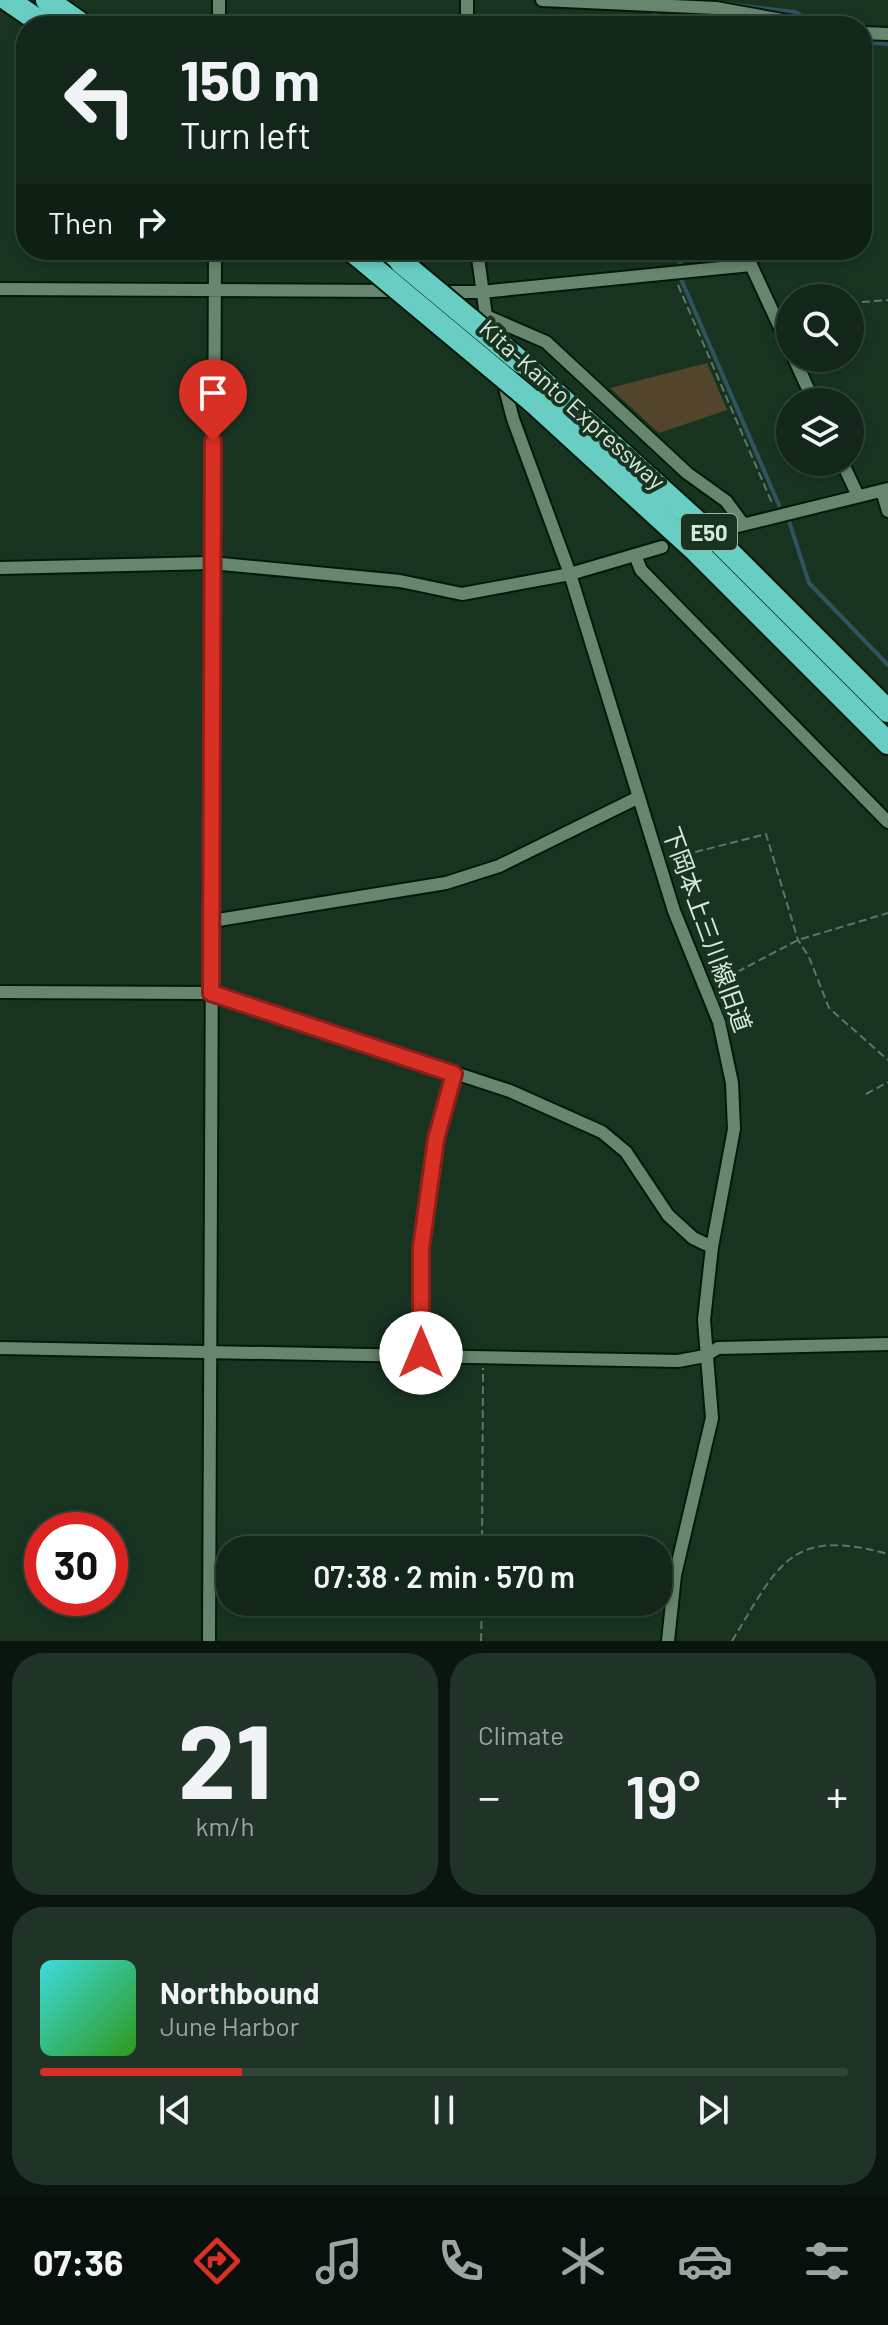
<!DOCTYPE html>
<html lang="en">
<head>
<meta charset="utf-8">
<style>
	:root { --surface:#122719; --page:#1f3326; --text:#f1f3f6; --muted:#9ca5a2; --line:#314438; --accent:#d93025 }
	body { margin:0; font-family:Barlow,"Noto Sans JP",sans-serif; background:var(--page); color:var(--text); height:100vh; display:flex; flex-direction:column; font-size:30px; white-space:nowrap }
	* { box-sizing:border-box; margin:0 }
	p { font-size:26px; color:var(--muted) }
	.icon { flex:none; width:44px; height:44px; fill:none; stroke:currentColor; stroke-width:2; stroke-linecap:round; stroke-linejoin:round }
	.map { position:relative; height:1641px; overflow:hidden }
	.details { display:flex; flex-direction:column; gap:12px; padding:12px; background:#0a150e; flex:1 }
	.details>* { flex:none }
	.top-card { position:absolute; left:16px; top:16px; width:856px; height:244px; border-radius:32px; box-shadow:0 4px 12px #0003,0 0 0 2px var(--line); background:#122719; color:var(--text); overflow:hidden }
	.controls { position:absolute; left:776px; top:284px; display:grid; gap:16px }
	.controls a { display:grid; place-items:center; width:88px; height:88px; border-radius:50%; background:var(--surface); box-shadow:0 4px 12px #0003,0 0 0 2px var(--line); font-size:40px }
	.speed { position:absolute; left:24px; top:1512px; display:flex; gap:16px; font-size:40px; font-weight:700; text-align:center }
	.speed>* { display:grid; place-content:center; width:104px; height:104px; border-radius:50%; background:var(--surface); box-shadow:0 4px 12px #0003,0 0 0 2px var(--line); line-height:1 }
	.speed .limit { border:12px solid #d22; background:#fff; color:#111 }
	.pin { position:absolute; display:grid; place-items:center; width:68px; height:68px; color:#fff; margin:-82px -34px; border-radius:50% 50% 50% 0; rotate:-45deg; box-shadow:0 0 8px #0007 }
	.pin .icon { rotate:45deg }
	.me { position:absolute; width:88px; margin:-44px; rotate:0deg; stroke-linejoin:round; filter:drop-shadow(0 0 6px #0008) }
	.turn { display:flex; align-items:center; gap:28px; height:168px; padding:0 32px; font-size:36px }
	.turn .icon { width:104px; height:104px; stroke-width:2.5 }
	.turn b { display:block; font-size:56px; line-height:68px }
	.then { display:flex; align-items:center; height:76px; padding:0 32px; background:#0003; gap:16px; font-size:30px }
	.big { font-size:60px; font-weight:600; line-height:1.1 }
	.details .tile { flex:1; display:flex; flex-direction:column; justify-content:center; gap:12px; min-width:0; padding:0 28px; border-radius:32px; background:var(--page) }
	.details .dial { align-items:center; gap:0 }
	.dial b { font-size:104px; line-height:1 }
	.song { display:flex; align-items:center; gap:24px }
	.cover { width:96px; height:96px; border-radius:12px; background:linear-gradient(135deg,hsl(180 70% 55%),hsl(110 70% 35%)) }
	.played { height:8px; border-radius:4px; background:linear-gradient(90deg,var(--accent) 25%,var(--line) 25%) }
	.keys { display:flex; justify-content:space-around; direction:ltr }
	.heat { display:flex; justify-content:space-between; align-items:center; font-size:44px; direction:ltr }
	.details .tiles { flex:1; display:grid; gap:12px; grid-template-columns:1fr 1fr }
	.tile:last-child { grid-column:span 2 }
	.trip { position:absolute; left:216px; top:1536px; width:456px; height:80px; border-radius:32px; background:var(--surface); box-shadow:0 4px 12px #0003,0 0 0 2px var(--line); font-weight:600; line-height:80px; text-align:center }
	.dock { display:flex; height:128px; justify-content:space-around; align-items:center; background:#07100a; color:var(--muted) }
	.dock .icon { width:56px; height:56px }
	.dock .on { color:var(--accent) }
	.dock b { font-size:36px; color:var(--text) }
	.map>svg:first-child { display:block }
	.green { fill:#52452b }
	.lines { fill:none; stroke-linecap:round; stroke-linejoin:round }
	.stream { stroke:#2f5460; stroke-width:4 }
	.minor-casing { stroke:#011b0a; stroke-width:16 }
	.motorway-casing { stroke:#011b0a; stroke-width:26 }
	.path { stroke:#5e7666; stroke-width:2; stroke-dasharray:8 4; stroke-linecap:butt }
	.minor { stroke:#67866f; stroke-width:12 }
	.motorway { stroke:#68cec4; stroke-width:22 }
	.motorway-bridge-casing { stroke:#011b0a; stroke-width:26; stroke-linecap:butt }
	.motorway-bridge { stroke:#68cec4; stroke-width:22 }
	.route-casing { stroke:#8d1f18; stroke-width:20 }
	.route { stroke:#d93025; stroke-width:14 }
	.labels { text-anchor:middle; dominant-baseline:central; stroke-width:8; stroke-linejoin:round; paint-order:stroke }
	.shield { fill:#183421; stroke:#9eb2a4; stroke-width:2 }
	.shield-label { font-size:22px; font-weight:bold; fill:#d8e8dc }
	.street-label { font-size:24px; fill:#d8e8dc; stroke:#183421 }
</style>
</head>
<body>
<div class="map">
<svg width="888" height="1641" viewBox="0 0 888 1641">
	<rect width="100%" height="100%" fill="#183421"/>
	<!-- green -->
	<path class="green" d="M707 363 727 410 659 433 610 388Z"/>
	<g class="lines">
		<!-- stream -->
		<path class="stream" d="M692 0 795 12 811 20
			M819 23 831 26
			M647 26 655 13
			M862 42 888 44
			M683 250 678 272 779 505
			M789 521 809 583 888 665"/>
		<defs>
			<path id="minor" d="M467 0V26
				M542 0 716 8 816 26
				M219 26V0
				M862 33 888 34
				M477 250 486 316 513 419 570 574 674 911 719 1022 732 1083 734 1129 712 1247 704 1320 712 1418 675 1575 668 1641
				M749 250 751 265 790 349
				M0 289 397 291
				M439 292H481L751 265
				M486 316 546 342 687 473 726 501 743 524
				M794 358 814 402
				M842 462 858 496
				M882 491 888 511
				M730 528 888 489
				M635 555 641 570 888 822
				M0 568 211 563 400 581 462 594 570 574 662 547
				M212 921 446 883 499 866 639 797
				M0 992 211 993 510 1091 602 1132 626 1152 668 1215 693 1238 712 1247
				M0 1348 678 1361 705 1356 718 1348 888 1344
				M421 1353V1248L436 1139 454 1074
				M209 1641 215 250"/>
			<path id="motorway" d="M8 0 46 26
				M47 0 84 26
				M351 250 367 263
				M386 250 401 262
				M521 362 717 540 888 711
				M531 400 695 550 888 743"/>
		</defs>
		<!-- minor casing -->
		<use href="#minor" class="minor-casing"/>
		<!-- motorway casing -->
		<use href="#motorway" class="motorway-casing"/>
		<!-- path -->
		<path class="path" d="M678 285 772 503
			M850 303 888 300
			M672 858 766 834 798 940 809 957 829 1008 888 1060
			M716 983 798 940 888 913
			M866 1094 888 1082
			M482 1550 483 1368
			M481 1641 482 1602
			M732 1641C779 1564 790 1527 888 1554"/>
		<!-- minor -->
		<use href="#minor" class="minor"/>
		<!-- motorway -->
		<use href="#motorway" class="motorway"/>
		<defs>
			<path id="motorway-bridge" d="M401 262 521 362
				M367 263 531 400"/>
		</defs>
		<!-- motorway-bridge casing -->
		<use href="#motorway-bridge" class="motorway-bridge-casing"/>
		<!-- motorway-bridge -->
		<use href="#motorway-bridge" class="motorway-bridge"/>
	</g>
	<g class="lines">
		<defs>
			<path id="route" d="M213 441 211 993 454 1074 436 1139 421 1248V1353"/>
		</defs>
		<!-- route casing -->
		<use href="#route" class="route-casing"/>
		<!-- route -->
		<use href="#route" class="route"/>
	</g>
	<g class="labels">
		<!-- shield labels -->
		<rect class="shield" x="681" y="514" width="56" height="36" rx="6"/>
		<g class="shield-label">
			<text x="709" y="532">E50</text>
		</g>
		<!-- street labels -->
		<g class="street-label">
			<text transform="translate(573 404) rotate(42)">Kita-Kanto Expressway</text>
			<text transform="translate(708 929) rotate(70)">下岡本上三川線旧道</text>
		</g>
	</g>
</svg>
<div class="controls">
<a><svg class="icon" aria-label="search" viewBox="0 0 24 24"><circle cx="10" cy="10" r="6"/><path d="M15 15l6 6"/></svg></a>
<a><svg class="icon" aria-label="layers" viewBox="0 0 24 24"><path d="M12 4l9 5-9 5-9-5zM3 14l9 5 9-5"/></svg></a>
</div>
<div class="speed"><div class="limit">30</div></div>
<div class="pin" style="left:213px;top:441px;background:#d93025"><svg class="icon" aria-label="arrive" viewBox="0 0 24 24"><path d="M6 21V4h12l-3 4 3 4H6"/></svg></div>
<svg class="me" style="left:421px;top:1353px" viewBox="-20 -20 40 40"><circle r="19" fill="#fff"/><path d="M0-13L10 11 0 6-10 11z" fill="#d93025"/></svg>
<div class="trip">07:38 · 2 min · 570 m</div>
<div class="top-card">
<div class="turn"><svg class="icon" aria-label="left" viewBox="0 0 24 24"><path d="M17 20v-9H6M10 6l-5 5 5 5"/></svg><div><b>150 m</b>Turn left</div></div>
<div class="then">Then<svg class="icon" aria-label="right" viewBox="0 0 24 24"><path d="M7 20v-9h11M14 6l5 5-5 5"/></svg></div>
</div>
</div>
<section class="details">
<div class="tiles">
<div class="tile dial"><b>21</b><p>km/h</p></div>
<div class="tile"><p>Climate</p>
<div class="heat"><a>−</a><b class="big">19°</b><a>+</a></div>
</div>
<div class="tile">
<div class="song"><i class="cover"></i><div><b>Northbound</b><p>June Harbor</p></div></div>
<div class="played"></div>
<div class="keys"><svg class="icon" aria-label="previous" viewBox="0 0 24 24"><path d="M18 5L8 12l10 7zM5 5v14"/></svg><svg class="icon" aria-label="pause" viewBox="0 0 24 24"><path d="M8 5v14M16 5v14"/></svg><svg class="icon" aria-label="next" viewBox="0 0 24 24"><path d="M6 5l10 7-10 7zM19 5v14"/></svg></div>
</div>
</div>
</section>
<nav class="dock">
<b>07:36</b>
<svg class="icon on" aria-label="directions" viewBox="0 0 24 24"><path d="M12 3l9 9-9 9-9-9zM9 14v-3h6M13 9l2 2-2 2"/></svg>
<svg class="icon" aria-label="music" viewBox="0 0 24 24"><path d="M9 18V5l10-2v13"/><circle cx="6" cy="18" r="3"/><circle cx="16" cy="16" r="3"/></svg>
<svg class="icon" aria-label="phone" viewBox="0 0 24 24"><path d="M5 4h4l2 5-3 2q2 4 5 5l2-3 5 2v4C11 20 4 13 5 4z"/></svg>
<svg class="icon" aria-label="climate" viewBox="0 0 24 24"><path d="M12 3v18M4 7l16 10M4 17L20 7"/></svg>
<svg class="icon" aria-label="car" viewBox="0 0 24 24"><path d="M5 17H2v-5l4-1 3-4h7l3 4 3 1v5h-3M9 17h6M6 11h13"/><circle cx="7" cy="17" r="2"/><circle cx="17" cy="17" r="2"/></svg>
<svg class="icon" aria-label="filters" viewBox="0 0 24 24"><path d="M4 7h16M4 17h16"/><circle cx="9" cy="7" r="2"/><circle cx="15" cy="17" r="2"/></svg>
</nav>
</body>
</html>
